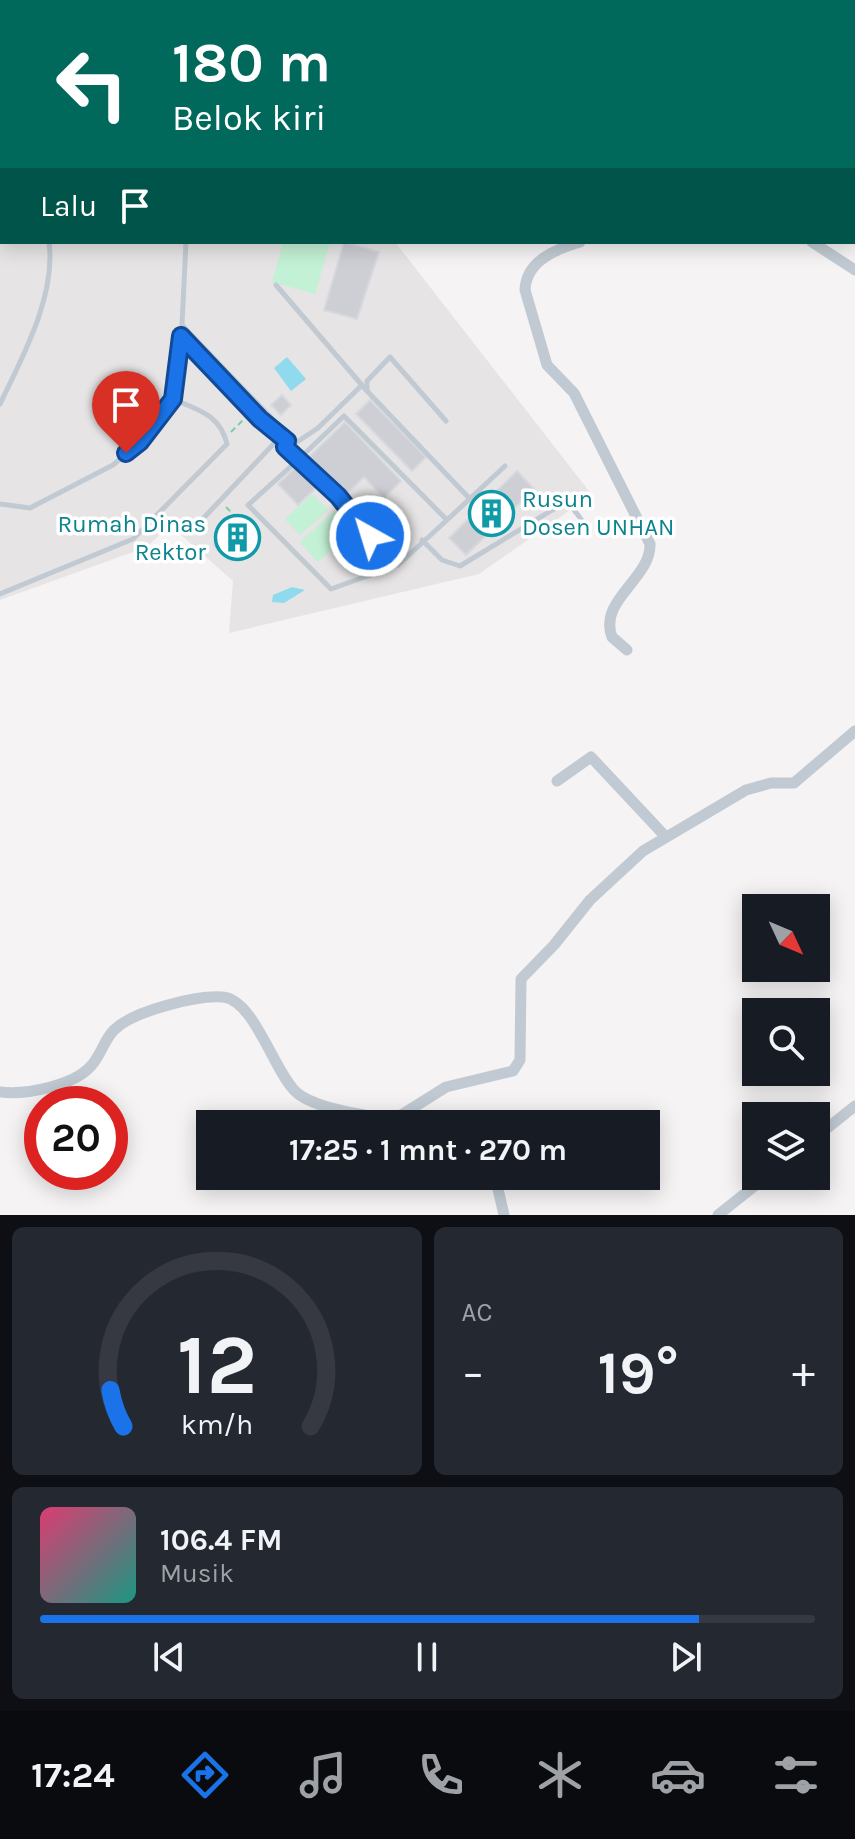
<!DOCTYPE html>
<html lang="id">
<head>
<meta charset="utf-8">
<style>
	:root { --surface:#171b24; --page:#242831; --text:#f1f3f6; --muted:#9ea1a6; --line:#363941; --accent:#1a73e8 }
	body { margin:0; font-family:Karla,sans-serif; background:var(--page); color:var(--text); height:100vh; display:flex; flex-direction:column; font-size:30px; white-space:nowrap }
	* { box-sizing:border-box; margin:0 }
	p { font-size:26px; color:var(--muted) }
	.icon { flex:none; width:44px; height:44px; fill:none; stroke:currentColor; stroke-width:2; stroke-linecap:round; stroke-linejoin:round }
	.map { position:relative; height:1215px; overflow:hidden }
	.drawer { display:flex; flex-direction:column; gap:12px; padding:12px; background:#0d0f14; flex:1 }
	.drawer>* { flex:none }
	.top-card { position:absolute; left:0px; top:0px; width:856px; height:244px; box-shadow:0 4px 20px #0003; background:#00695c; color:#fff; overflow:hidden }
	.needle { width:52px; rotate:134deg }
	.buttons { position:absolute; left:742px; top:894px; display:grid; gap:16px }
	.buttons a { display:grid; place-items:center; width:88px; height:88px; border-radius:0px; background:var(--surface); box-shadow:0 4px 20px #0003; font-size:40px }
	.speed { position:absolute; left:24px; top:1086px; display:flex; gap:16px; font-size:40px; font-weight:700; text-align:center }
	.speed>* { display:grid; place-content:center; width:104px; height:104px; border-radius:50%; background:var(--surface); box-shadow:0 4px 20px #0003; line-height:1 }
	.speed .limit { border:12px solid #d22; background:#fff; color:#111 }
	.pin { position:absolute; display:grid; place-items:center; width:68px; height:68px; color:#fff; margin:-82px -34px; border-radius:50% 50% 50% 0; rotate:-45deg; box-shadow:0 0 8px #0007 }
	.pin .icon { rotate:45deg }
	.me { position:absolute; width:88px; margin:-44px; rotate:321deg; stroke-linejoin:round; filter:drop-shadow(0 0 6px #0008) }
	.turn { display:flex; align-items:center; gap:28px; height:168px; padding:0 40px; font-size:36px }
	.turn .icon { width:104px; height:104px; stroke-width:2.5 }
	.turn b { display:block; font-size:56px; line-height:68px }
	.then { display:flex; align-items:center; height:76px; padding:0 40px; background:#0003; gap:16px; font-size:30px }
	.big { font-size:60px; font-weight:700; line-height:1.1 }
	.drawer .tile { flex:1; display:flex; flex-direction:column; justify-content:center; gap:12px; min-width:0; padding:0 28px; border-radius:12px; background:var(--page) }
	.drawer .dial { align-items:center; gap:0 }
	.dial svg { height:208px; overflow:visible; fill:none; stroke:var(--line); stroke-width:7; stroke-linecap:round; text-anchor:middle }
	.dial text { fill:var(--text); stroke:none }
	.song { display:flex; align-items:center; gap:24px }
	.cover { width:96px; height:96px; border-radius:12px; background:linear-gradient(135deg,hsl(340 70% 55%),hsl(170 70% 35%)) }
	.played { height:8px; border-radius:4px; background:linear-gradient(90deg,var(--accent) 85%,var(--line) 85%) }
	.keys { display:flex; justify-content:space-around; direction:ltr }
	.heat { display:flex; justify-content:space-between; align-items:center; font-size:44px; direction:ltr }
	.drawer .tiles { flex:1; display:grid; gap:12px; grid-template-columns:1fr 1fr }
	.tile:last-child { grid-column:span 2 }
	.trip { position:absolute; left:196px; top:1110px; width:464px; height:80px; border-radius:0px; background:var(--surface); box-shadow:0 4px 20px #0003; font-weight:700; line-height:80px; text-align:center }
	.tab-bar { display:flex; height:128px; justify-content:space-around; align-items:center; background:#090b0e; color:var(--muted) }
	.tab-bar .icon { width:56px; height:56px }
	.tab-bar .current { color:var(--accent) }
	.tab-bar b { font-size:36px; color:var(--text) }
	.map>svg:first-child { display:block }
	.education { fill:#e6e4e5 }
	.green { fill:#c3f1d5 }
	.water { fill:#90daee }
	.building { fill:#cdcfd5; stroke:#d7d9de; stroke-width:2 }
	.lines { fill:none; stroke-linecap:round; stroke-linejoin:round }
	.path { stroke:#7ad0a6; stroke-width:2; stroke-dasharray:6 4; stroke-linecap:butt }
	.service { stroke:#c1cad2; stroke-width:5 }
	.minor { stroke:#c1cad2; stroke-width:11 }
	.route-casing { stroke:#114b97; stroke-width:20 }
	.route { stroke:#1a73e8; stroke-width:14 }
	.labels { text-anchor:middle; dominant-baseline:central; stroke-width:7; stroke-linejoin:round; paint-order:stroke }
	.culture-label { font-size:24px; fill:#0d838f; stroke:#fff; text-anchor:start }
</style>
</head>
<body>
<div class="map">
<svg width="855" height="1215" viewBox="0 0 855 1215">
	<rect width="100%" height="100%" fill="#f5f3f3"/>
	<!-- education -->
	<path class="education" d="M0 0H603L2 2V242H395L592 495 479 574 229 633 233 581 170 525 147 547 0 600Z"/>
	<!-- green -->
	<path class="green" d="M283 242H330L315 294 272 282Z
		M313 494 328 510 300 535 285 519Z
		M334 511 352 531 318 562 300 542Z"/>
	<!-- water -->
	<path class="water" d="M287 357 306 379 291 391 274 368Z
		M292 587 305 590 284 603 272 602 273 595Z"/>
	<!-- building -->
	<path class="building" d="M344 242 379 252 357 319 324 310Z
		M282 395 291 405 281 415 271 405Z
		M370 400 426 457 412 471 356 414Z
		M345 422 401 481 384 498 364 477 343 497 307 459Z
		M299 464 319 485 298 505 278 484Z
		M517 471 534 489 466 555 449 538Z
		M243 515 260 531 231 561 214 545Z"/>
	<g class="lines">
		<!-- path -->
		<path class="path" d="M231 432 246 417
			M226 507 236 517"/>
		<!-- service -->
		<path class="service" d="M236 0 238 2
			M313 0 315 2
			M281 2 284 0
			M519 2 521 0
			M0 136 2 140
			M276 285 367 391 470 499
			M182 325 280 427 287 441 285 447 299 459 344 416 447 520 505 466
			M182 337C205 361 268 438 297 442L318 428 362 385
			M367 390V381L390 357 446 421
			M0 404C23 356 56 296 49 242
			M0 504 30 508 113 465 140 442 173 399 182 325 186 242
			M197 525 281 436
			M422 540 442 560 460 566 567 501 581 519
			M398 565 331 589 248 505 299 459 338 496 398 565 447 520
			M0 594 133 539 227 444C220 415 199 410 173 399"/>
		<!-- minor -->
		<path class="minor" d="M710 2 711 0
			M580 242C556 249 526 261 525 290L547 365 574 393 650 544C651 579 598 600 612 637L627 650
			M812 242 855 270
			M557 781 591 757 665 836
			M0 1092C26 1095 73 1086 91 1066 101 1055 104 1040 114 1030 133 1011 197 995 223 997 254 1000 273 1069 295 1091 316 1112 382 1116 411 1124
			M395 1119 446 1087 513 1071 520 1060 521 979 554 945 590 900 643 851 746 790 771 783H794L855 731
			M816 1137 855 1106
			M495 1176 504 1215
			M718 1215 767 1176"/>
	</g>
	<g class="lines">
		<defs>
			<path id="route" d="M126 453 140 442 173 399 181 336 260 419 287 441 285 447 338 496 370 536"/>
		</defs>
		<!-- route casing -->
		<use href="#route" class="route-casing"/>
		<!-- route -->
		<use href="#route" class="route"/>
	</g>
	<!-- icons -->
	<defs>
		<symbol id="building-ring" viewBox="-11 -11 22 22"><circle r="9.5" fill="#fff" stroke="#0f9aa8" stroke-width="1.5"/><path d="M-4-6H4V6H1V3H-1V6H-4ZM-2.5-4.3h1.7v1.8h-1.7ZM.8-4.3h1.7v1.8H.8ZM-2.5-1h1.7V.8h-1.7ZM.8-1h1.7V.8H.8Z" fill="#0f9aa8"/></symbol>
	</defs>
	<g fill-rule="evenodd">
		<use href="#building-ring" x="466" y="488" width="51" height="51"/>
		<use href="#building-ring" x="212" y="512" width="51" height="51"/>
	</g>
	<g class="labels">
		<!-- culture labels -->
		<g class="culture-label">
			<text x="522" y="499">Rusun<tspan x="522" dy="28">Dosen UNHAN</tspan></text>
			<text x="206" y="524" text-anchor="end">Rumah Dinas<tspan x="206" dy="28">Rektor</tspan></text>
		</g>
	</g>
</svg>
<div class="buttons">
<a><svg class="needle" viewBox="-14 -14 28 28"><path d="M0-13l5 13h-10z" fill="#e53935"/><path d="M0 13l5-13h-10z" fill="#9ea1a6"/></svg></a>
<a><svg class="icon" aria-label="search" viewBox="0 0 24 24"><circle cx="10" cy="10" r="6"/><path d="M15 15l6 6"/></svg></a>
<a><svg class="icon" aria-label="layers" viewBox="0 0 24 24"><path d="M12 4l9 5-9 5-9-5zM3 14l9 5 9-5"/></svg></a>
</div>
<div class="speed"><div class="limit">20</div></div>
<div class="pin" style="left:126px;top:453px;background:#d93025"><svg class="icon" aria-label="arrive" viewBox="0 0 24 24"><path d="M6 21V4h12l-3 4 3 4H6"/></svg></div>
<svg class="me" style="left:370px;top:536px" viewBox="-20 -20 40 40"><circle r="17" fill="#1a73e8" stroke="#fff" stroke-width="3"/><path d="M0-11L8 9 0 5-8 9z" fill="#fff"/></svg>
<div class="trip">17:25 · 1 mnt · 270 m</div>
<div class="top-card">
<div class="turn"><svg class="icon" aria-label="left" viewBox="0 0 24 24"><path d="M17 20v-9H6M10 6l-5 5 5 5"/></svg><div><b>180 m</b>Belok kiri</div></div>
<div class="then">Lalu<svg class="icon" aria-label="arrive" viewBox="0 0 24 24"><path d="M6 21V4h12l-3 4 3 4H6"/></svg></div>
</div>
</div>
<section class="drawer">
<div class="tiles">
<div class="tile dial"><svg viewBox="0 0 100 80">
<path d="M14 69A42 42 0 1 1 86 69"/>
<path d="M14 69A42 42 0 0 1 9 55" stroke="#1a73e8"/>
<text x="50" y="56" font-size="32" font-weight="700">12</text>
<text x="50" y="72" font-size="11">km/h</text>
</svg></div>
<div class="tile"><p>AC</p>
<div class="heat"><a>−</a><b class="big">19°</b><a>+</a></div>
</div>
<div class="tile">
<div class="song"><i class="cover"></i><div><b>106.4 FM</b><p>Musik</p></div></div>
<div class="played"></div>
<div class="keys"><svg class="icon" aria-label="previous" viewBox="0 0 24 24"><path d="M18 5L8 12l10 7zM5 5v14"/></svg><svg class="icon" aria-label="pause" viewBox="0 0 24 24"><path d="M8 5v14M16 5v14"/></svg><svg class="icon" aria-label="next" viewBox="0 0 24 24"><path d="M6 5l10 7-10 7zM19 5v14"/></svg></div>
</div>
</div>
</section>
<nav class="tab-bar">
<b>17:24</b>
<svg class="icon current" aria-label="directions" viewBox="0 0 24 24"><path d="M12 3l9 9-9 9-9-9zM9 14v-3h6M13 9l2 2-2 2"/></svg>
<svg class="icon" aria-label="music" viewBox="0 0 24 24"><path d="M9 18V5l10-2v13"/><circle cx="6" cy="18" r="3"/><circle cx="16" cy="16" r="3"/></svg>
<svg class="icon" aria-label="phone" viewBox="0 0 24 24"><path d="M5 4h4l2 5-3 2q2 4 5 5l2-3 5 2v4C11 20 4 13 5 4z"/></svg>
<svg class="icon" aria-label="climate" viewBox="0 0 24 24"><path d="M12 3v18M4 7l16 10M4 17L20 7"/></svg>
<svg class="icon" aria-label="car" viewBox="0 0 24 24"><path d="M5 17H2v-5l4-1 3-4h7l3 4 3 1v5h-3M9 17h6M6 11h13"/><circle cx="7" cy="17" r="2"/><circle cx="17" cy="17" r="2"/></svg>
<svg class="icon" aria-label="filters" viewBox="0 0 24 24"><path d="M4 7h16M4 17h16"/><circle cx="9" cy="7" r="2"/><circle cx="15" cy="17" r="2"/></svg>
</nav>
</body>
</html>
